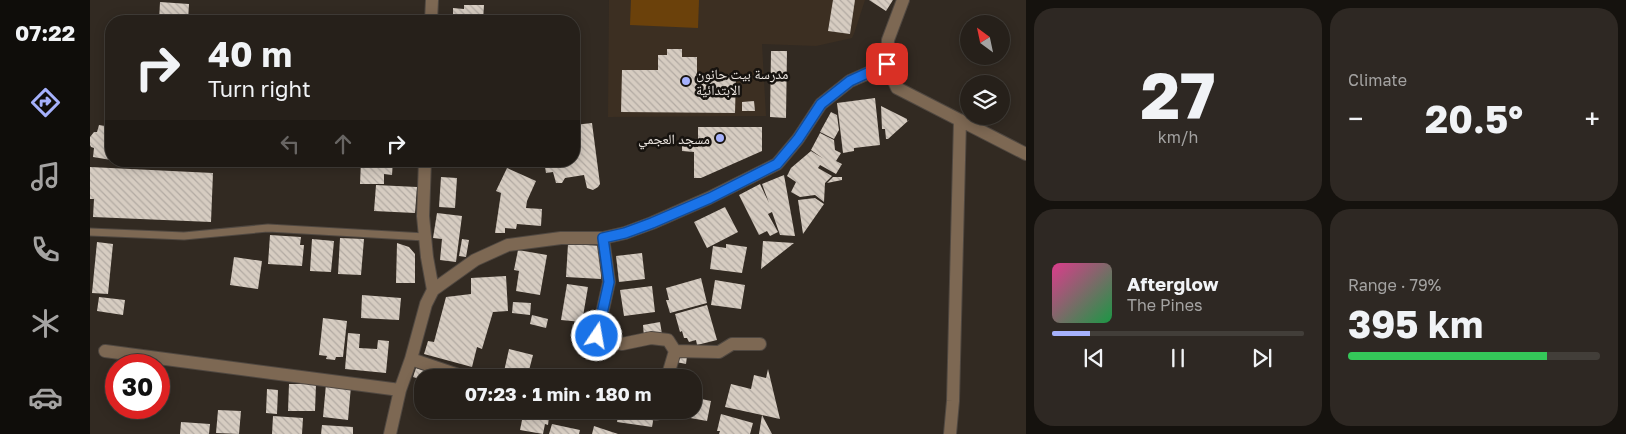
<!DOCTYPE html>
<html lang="en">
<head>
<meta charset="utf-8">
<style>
	:root { --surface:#26201a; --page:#2e2823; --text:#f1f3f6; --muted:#a4a3a2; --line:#423e39; --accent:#a5b1fc }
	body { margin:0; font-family:"Golos Text","Noto Naskh Arabic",sans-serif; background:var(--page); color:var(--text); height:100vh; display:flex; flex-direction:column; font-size:19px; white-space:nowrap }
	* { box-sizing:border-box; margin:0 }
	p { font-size:16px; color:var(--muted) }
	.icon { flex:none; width:28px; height:28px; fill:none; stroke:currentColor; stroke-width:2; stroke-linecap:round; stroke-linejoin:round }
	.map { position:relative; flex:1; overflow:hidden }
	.panel { display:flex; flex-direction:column; gap:8px; padding:8px; background:#15120e; width:600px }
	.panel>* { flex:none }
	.guide { position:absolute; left:15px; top:15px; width:475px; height:152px; border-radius:20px; box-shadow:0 2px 12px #0003,0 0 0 1px var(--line); background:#26201a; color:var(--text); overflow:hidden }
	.needle { width:32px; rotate:327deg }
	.tools { position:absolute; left:870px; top:15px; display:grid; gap:10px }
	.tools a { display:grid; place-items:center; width:50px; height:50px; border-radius:50%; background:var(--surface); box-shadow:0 2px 12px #0003,0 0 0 1px var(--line); font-size:25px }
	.speed { position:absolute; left:15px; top:354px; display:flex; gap:10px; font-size:25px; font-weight:700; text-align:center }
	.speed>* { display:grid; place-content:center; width:65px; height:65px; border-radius:50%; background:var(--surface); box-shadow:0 2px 12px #0003,0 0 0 1px var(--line); line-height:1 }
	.speed .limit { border:8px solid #d22; background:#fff; color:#111 }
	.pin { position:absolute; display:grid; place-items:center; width:42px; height:42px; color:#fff; margin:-21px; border-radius:10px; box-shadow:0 2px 8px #0006 }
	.me { position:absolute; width:55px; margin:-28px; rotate:12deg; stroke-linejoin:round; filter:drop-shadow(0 0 4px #0008) }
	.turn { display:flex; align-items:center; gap:18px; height:105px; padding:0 20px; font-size:22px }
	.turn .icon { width:65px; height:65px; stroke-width:2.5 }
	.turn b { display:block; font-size:35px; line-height:42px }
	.lanes { display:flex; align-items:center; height:48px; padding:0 20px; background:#0003; justify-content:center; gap:25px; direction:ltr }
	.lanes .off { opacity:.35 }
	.big { font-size:38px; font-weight:700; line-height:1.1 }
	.panel .card { flex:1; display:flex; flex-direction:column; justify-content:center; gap:8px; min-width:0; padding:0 18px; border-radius:20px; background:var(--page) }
	.panel .dial { align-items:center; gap:0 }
	.dial b { font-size:65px; line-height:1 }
	.song { display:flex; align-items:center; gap:15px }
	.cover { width:60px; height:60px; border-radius:8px; background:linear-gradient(135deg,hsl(330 70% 55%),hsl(140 70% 35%)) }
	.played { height:5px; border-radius:2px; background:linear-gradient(90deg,var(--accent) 15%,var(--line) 15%) }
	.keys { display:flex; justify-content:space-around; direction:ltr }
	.heat { display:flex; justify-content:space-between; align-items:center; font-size:28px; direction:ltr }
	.charge { height:8px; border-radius:4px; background:linear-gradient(90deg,#34c759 79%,var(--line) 0) }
	.panel .tiles { flex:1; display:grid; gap:8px; grid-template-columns:repeat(2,1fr) }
	.trip { position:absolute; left:324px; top:369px; width:288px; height:50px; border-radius:20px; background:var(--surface); box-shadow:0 2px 12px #0003,0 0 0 1px var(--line); font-weight:700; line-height:50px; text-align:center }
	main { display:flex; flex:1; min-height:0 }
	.dock { display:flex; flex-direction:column; width:90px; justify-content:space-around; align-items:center; background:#0f0d0a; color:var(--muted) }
	.dock .icon { width:35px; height:35px }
	.dock .current { color:var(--accent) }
	.dock b { font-size:22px; color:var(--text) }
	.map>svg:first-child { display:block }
	.built { fill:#3c2f22 }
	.pitch { fill:#6b410b }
	.building { fill:url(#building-back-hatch) }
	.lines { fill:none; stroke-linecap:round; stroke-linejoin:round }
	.service-casing { stroke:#504841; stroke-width:9 }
	.minor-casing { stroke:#504841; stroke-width:14 }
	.service { stroke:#7d6853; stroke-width:7 }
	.minor { stroke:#7d6853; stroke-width:12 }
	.route-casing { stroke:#114b97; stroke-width:12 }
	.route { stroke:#1a73e8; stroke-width:9 }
	.poi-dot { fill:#a5b1fc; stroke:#17130f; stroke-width:2 }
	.labels { text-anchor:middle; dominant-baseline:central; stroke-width:5; stroke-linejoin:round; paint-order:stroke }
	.poi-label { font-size:14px; fill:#ece6e1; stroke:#17130f; text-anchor:start }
</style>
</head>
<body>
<main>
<nav class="dock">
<b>07:22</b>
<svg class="icon current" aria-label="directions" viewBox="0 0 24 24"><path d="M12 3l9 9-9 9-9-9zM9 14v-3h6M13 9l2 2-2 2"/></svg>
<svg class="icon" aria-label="music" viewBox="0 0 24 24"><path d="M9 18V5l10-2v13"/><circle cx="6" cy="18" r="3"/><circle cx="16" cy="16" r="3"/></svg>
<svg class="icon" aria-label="phone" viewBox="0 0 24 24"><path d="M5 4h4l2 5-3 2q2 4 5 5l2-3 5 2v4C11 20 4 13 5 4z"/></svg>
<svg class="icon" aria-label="climate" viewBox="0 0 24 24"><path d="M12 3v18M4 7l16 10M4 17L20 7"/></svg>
<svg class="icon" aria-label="car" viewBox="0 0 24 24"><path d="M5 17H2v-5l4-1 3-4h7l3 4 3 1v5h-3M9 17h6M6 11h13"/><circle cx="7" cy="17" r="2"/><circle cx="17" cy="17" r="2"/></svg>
</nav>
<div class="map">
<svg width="936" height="434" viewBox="0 0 936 434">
	<defs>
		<pattern id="building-back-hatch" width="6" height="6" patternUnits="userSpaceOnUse" patternTransform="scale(1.25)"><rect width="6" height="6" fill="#d6ccc1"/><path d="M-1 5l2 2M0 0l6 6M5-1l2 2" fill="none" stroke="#b2aaa2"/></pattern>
	</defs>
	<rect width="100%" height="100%" fill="#322a22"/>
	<!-- built -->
	<path class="built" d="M519 0H775L765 31 762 38 726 46 672 44 676 116 518 117Z"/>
	<!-- pitch -->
	<path class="pitch" d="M541 0H609L608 28 540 25Z"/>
	<!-- building -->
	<path class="building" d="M743 0H765L760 34 738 31Z
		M779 0H803L796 11Z
		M70 2 99 4 98 21H69Z
		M374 5H394L393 21H363V8L374 9Z
		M577 49H592V57H607V74L646 75 645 113 531 112 532 70H568V55H577Z
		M681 51H697L696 118 680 117Z
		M785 98 790 145 764 148V151L753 153 747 103Z
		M664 101 665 111H652V102Z
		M791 106 817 119V121L819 120 798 139H796L795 129H792Z
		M741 112 747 115 749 130 744 139 730 132Z
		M502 123 510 184 508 187 503 190 497 188 494 175 475 178 472 183H466L463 172 456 173 454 161H484V125Z
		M9 125 21 127V160L3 157 4 148 1 147 0 145V137L4 132H7Z
		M608 127H672V151L611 178H604V152L592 151V139H604V147H608Z
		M730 133 744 140 745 150 751 153 746 161 752 164 746 174 730 165 728 168 742 176 735 183 734 202 725 195 710 197 701 192 706 182 697 176 701 168 721 151 734 159 721 150Z
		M271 161H303L302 175 294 174V184H270Z
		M0 167 123 173 121 222 3 217 4 199H0Z
		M417 168 446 181 437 201 436 208 452 209 451 226 427 224 426 229 415 228V233H405L411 193 406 191Z
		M694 175 705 236 690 235 682 212 678 214 688 232 680 236 677 231 669 235 649 195 670 184 679 203 672 184Z
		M351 177 367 178 365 208 349 207Z
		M743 177H752V180L737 183Z
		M286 185 327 187 325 213 284 211Z
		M725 198 734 204 713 234 708 200Z
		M635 207 648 232 617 248 604 222Z
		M347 213 372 216 366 262 350 260 352 239 343 238Z
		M180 235 211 237 210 245H214L212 266 178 264Z
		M250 238 274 239 271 275 248 274Z
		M222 239 244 241 241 272 220 271Z
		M372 239 379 240 376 257 369 256Z
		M673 241 704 243 671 269Z
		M7 242 23 244 18 294 2 293Z
		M307 243 319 247 325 254V283H306Z
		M478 244 513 246 511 279 476 277Z
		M636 244 657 247 652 273 620 269 623 246 636 248Z
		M428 250 457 255 450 295 426 291 429 271 424 270Z
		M552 253 555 279 529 282 526 256Z
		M144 257 172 261 168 289 140 285Z
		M416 276 418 311 403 312 392 349 387 347 382 367 334 354 338 341 344 342 356 297 381 294V278Z
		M611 278 617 303 580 313 576 300H579L576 288Z
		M625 280 655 285 651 309 621 305Z
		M477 284 498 287 492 322 471 320Z
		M562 286 565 312 534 316 530 290Z
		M272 295 311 298 309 320 271 318Z
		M9 297 35 300 33 315 7 311Z
		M423 302 441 303 440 315 422 313Z
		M617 305 627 340 607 345 606 340 599 342 597 338H594L592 331 590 332 585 314Z
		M442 315 458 319 456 328 440 324Z
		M233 318 257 321 253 357H246L245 360 236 359 237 356 229 355Z
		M570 322 572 334 554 337 553 325Z
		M258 333 270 334 269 348 287 349 288 340 299 341 296 373 255 369Z
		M419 349 443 355 437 378H421L413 376Z
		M588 354 597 356 596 364 586 362Z
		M326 368 356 377V378H332V380L323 377Z
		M678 369 690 419 672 415 682 434H669L672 415 635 407 641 384 661 389 664 375 676 378Z
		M517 374 528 377V378H516Z
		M199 384H226L225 411H198Z
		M236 384 261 386 258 420 233 417Z
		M177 389 188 390 187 414 176 413Z
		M602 397 621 401 617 421 578 414 579 410H602Z
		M128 410 151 411 149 434 126 433Z
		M434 410H447V414L450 415 451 410H466L465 418 459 417 458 425 455 424 453 434 430 430Z
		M529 410H565L562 427 527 422Z
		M631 414 663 423 660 434H629L630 431H627Z
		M183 416 213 418 212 434H182Z
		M91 422 120 424 119 434H90Z
		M462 424 490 430 489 434H459Z
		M232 425 263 427V434H231Z
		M504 426 528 434H502Z"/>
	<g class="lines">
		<defs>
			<path id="service" d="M0 232 94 236 178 228 335 237"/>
			<path id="minor" d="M341 21 342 0
				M797 65 807 88 936 154
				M335 161 333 216 337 257 343 290
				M513 238 519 282 507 336 532 344 561 338 578 340 585 351 577 378
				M15 351 310 390
				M585 351 629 352 642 344H670
				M321 359 377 378
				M566 414 567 410
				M300 434 310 390 321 359 336 304 343 290 385 260 418 245 471 238H513L535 233 562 223 619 198 687 164 708 139 731 104 760 81 797 65 798 40 813 0
				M860 434 863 401 870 120"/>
		</defs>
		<!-- service casing -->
		<use href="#service" class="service-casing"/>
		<!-- minor casing -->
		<use href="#minor" class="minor-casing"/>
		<!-- service -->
		<use href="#service" class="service"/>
		<!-- minor -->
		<use href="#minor" class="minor"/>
	</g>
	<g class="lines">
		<defs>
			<path id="route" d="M507 336 519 282 513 238 535 233 562 223 620 198 687 164 708 139 731 104 760 81 797 64"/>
		</defs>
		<!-- route casing -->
		<use href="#route" class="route-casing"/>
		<!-- route -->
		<use href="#route" class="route"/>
	</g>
	<!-- markers -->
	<g class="poi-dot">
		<circle cx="596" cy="81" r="5"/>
		<circle cx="630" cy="138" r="5"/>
	</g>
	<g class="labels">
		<!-- poi labels -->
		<g class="poi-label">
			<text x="606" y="73">مدرسة بيت حانون<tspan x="606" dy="16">الابتدائية</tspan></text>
			<text x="620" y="138" text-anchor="end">مسجد العجمي</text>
		</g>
	</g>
</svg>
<div class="tools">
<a><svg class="needle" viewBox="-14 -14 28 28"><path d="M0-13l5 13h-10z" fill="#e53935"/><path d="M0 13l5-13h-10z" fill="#a4a3a2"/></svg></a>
<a><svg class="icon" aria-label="layers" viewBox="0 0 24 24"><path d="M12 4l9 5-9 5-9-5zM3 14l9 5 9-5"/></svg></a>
</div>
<div class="speed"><div class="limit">30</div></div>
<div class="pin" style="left:797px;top:64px;background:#d93025"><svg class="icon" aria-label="arrive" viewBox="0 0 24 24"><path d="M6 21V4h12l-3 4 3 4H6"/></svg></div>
<svg class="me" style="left:507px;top:336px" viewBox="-20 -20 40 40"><circle r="17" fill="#1a73e8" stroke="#fff" stroke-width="3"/><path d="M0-11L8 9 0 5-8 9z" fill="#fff"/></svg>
<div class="trip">07:23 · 1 min · 180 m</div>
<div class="guide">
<div class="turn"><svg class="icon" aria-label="right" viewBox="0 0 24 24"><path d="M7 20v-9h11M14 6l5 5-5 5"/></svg><div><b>40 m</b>Turn right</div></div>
<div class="lanes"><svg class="icon off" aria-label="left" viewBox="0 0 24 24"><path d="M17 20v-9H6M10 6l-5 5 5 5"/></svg><svg class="icon off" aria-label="ahead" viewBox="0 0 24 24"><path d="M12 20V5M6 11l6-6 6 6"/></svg><svg class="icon" aria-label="right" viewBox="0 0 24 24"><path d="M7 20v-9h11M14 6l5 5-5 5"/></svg></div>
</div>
</div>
<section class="panel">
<div class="tiles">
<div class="card dial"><b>27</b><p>km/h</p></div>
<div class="card"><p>Climate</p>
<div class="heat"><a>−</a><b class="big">20.5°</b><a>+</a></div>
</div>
<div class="card">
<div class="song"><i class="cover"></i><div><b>Afterglow</b><p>The Pines</p></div></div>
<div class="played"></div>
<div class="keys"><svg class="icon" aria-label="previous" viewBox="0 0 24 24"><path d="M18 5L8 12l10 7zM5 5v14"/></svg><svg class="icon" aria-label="pause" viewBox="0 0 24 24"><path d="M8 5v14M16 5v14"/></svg><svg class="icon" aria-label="next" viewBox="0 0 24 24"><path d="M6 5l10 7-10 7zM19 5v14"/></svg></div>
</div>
<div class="card"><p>Range · 79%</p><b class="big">395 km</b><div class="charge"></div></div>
</div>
</section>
</main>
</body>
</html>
